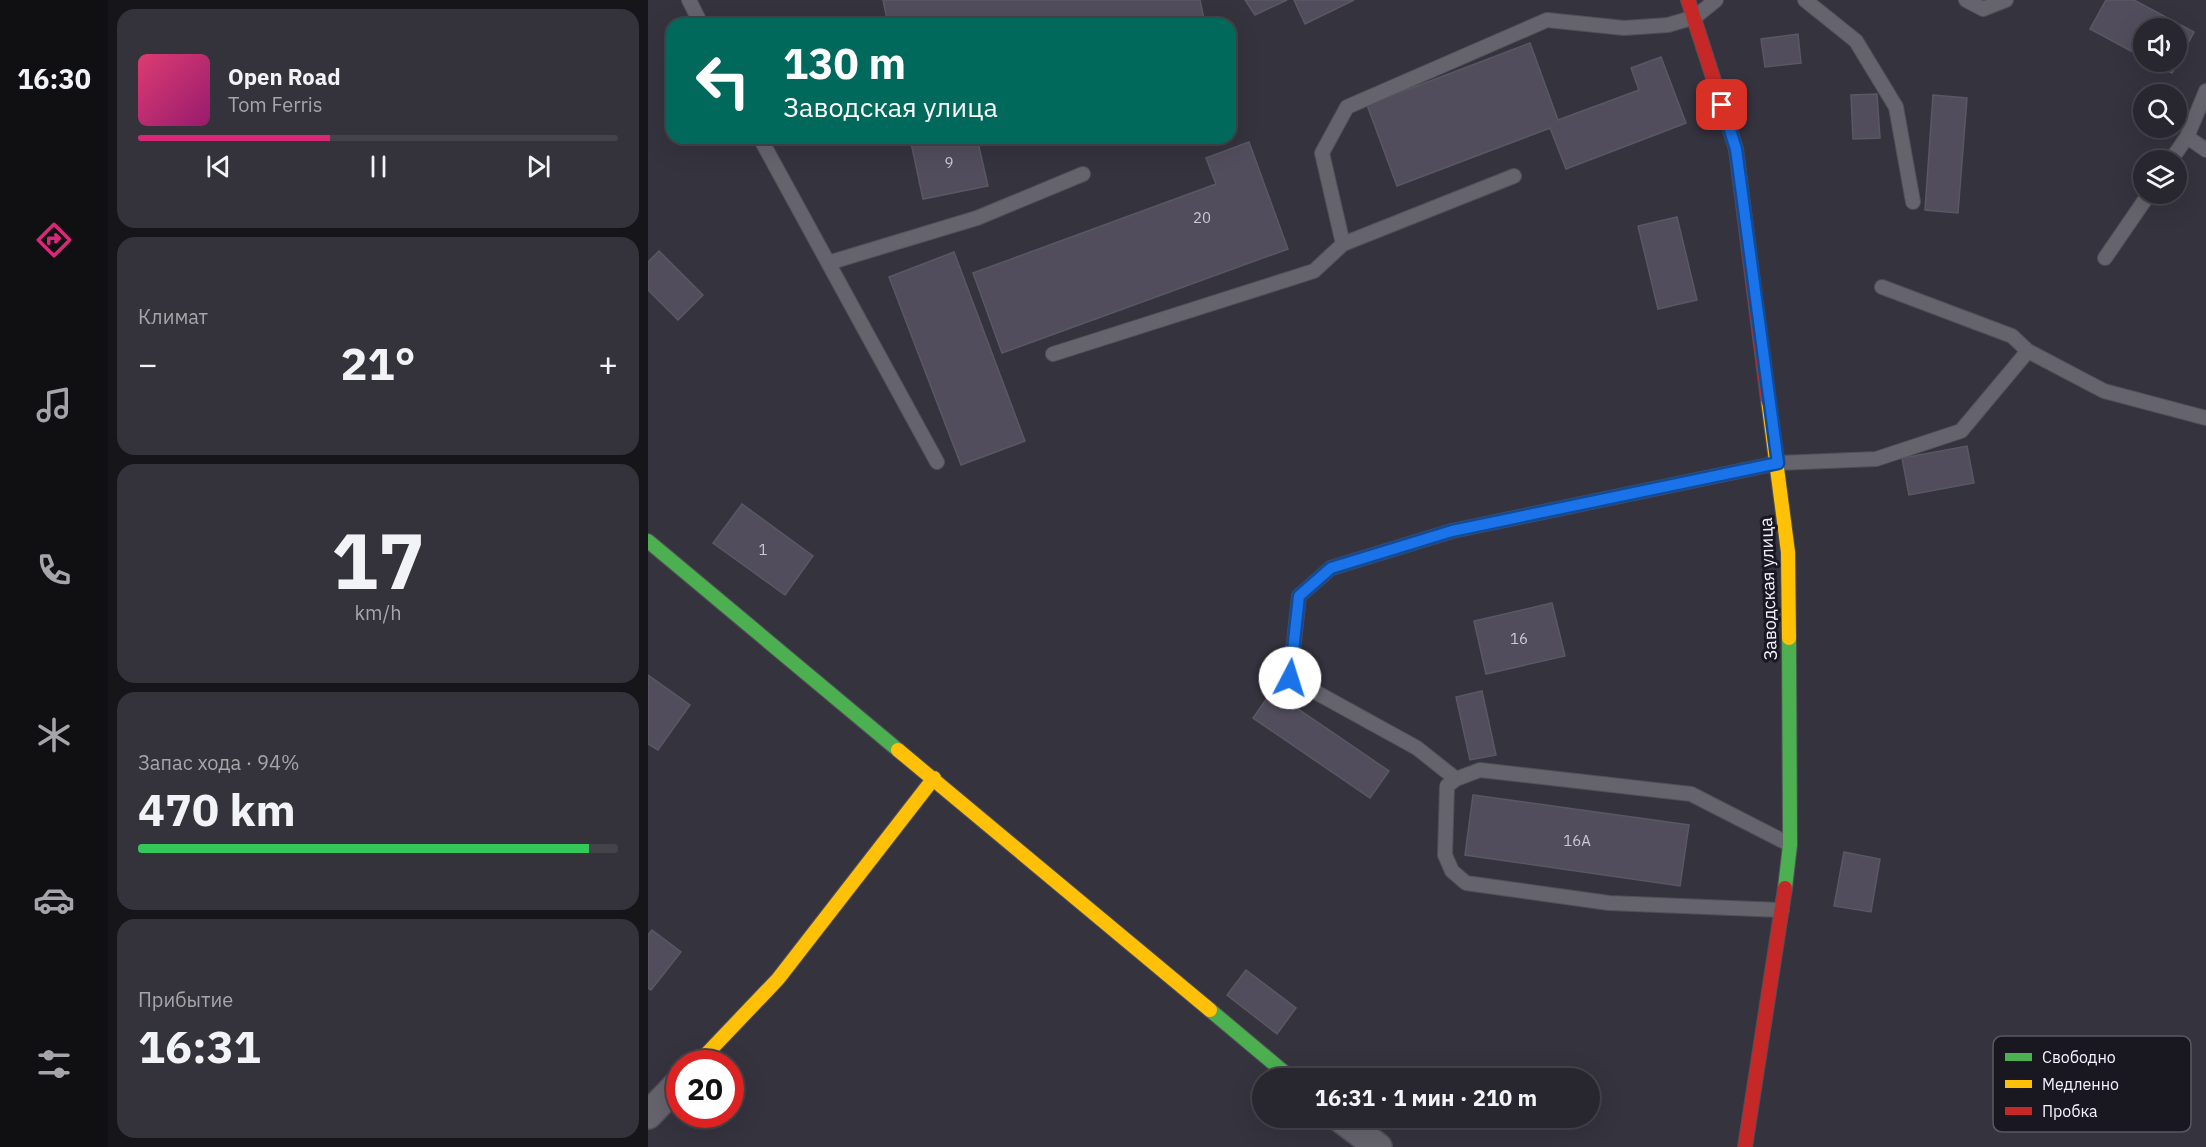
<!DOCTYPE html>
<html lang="ru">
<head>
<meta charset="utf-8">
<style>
	:root { --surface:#28262e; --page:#34323a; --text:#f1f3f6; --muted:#a5a5aa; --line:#44434a; --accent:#db2777 }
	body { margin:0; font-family:"IBM Plex Sans",sans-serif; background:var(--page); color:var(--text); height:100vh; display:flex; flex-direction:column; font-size:22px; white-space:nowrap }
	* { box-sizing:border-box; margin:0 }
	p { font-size:20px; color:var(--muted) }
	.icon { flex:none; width:33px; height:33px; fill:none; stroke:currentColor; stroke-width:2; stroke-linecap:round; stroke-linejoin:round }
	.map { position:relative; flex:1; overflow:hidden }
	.panel { display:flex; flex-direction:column; gap:9px; padding:9px; background:#161519; width:540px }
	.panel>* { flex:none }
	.top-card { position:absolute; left:18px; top:18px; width:570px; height:126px; border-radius:18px; box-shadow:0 6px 24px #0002,0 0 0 2px var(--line); background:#00695c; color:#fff; overflow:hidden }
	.buttons { position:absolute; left:1485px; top:18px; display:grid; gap:12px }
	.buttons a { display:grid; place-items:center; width:54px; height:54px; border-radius:50%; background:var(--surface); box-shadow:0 6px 24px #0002,0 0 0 2px var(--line); font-size:30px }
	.speed { position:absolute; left:18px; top:1050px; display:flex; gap:12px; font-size:30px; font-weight:700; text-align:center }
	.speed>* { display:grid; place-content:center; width:78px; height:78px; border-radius:50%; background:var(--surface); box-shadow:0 6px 24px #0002,0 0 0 2px var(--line); line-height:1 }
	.speed .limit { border:9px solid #d22; background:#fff; color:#111 }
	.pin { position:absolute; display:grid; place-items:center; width:51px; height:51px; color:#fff; margin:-26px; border-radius:12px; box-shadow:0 3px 9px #0006 }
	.me { position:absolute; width:66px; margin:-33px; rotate:5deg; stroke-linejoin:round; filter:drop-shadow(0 0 4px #0008) }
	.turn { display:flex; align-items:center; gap:21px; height:126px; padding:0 18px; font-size:27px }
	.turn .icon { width:78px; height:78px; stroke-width:2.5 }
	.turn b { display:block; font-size:42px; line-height:51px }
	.big { font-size:45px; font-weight:700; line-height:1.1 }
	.panel .tile { flex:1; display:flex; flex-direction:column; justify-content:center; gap:9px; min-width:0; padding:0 21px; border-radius:18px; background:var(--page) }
	.panel .dial { align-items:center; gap:0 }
	.dial b { font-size:78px; line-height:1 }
	.song { display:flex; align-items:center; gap:18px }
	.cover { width:72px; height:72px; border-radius:9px; background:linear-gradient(135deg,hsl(340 70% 55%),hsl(320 70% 35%)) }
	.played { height:6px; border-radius:3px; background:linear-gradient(90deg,var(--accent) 40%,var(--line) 40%) }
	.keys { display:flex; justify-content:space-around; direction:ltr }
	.heat { display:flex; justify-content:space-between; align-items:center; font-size:33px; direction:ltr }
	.charge { height:9px; border-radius:4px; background:linear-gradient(90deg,#34c759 94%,var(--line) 0) }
	.trip { position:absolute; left:604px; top:1068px; width:348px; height:60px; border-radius:30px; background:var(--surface); box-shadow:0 6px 24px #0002,0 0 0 2px var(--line); font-weight:700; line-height:60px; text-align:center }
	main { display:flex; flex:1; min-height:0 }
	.tab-bar { display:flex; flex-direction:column; width:108px; justify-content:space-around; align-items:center; background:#100f12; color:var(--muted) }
	.tab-bar .icon { width:42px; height:42px }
	.tab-bar .current { color:var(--accent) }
	.tab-bar b { font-size:27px; color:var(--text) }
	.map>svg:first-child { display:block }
	.building { fill:#514d5c; stroke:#5a5862; stroke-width:1.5 }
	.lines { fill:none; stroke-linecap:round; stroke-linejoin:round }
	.lane-casing { stroke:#514f58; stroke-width:16 }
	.street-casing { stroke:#514f58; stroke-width:30 }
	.fast-casing { stroke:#514f58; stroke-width:16 }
	.slow-casing { stroke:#514f58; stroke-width:16 }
	.jam-casing { stroke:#514f58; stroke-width:16 }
	.lane { stroke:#65646d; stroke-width:14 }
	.street { stroke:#65646d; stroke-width:27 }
	.fast { stroke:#4caf50; stroke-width:14 }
	.slow { stroke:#ffc107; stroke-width:14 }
	.jam { stroke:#c62828; stroke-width:14 }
	.route-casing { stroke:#114b97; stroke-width:15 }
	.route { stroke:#1a73e8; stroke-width:10 }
	.labels { text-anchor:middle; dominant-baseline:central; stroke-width:6; stroke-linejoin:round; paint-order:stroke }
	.number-label { font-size:15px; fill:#cac8d6 }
	.street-label { font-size:18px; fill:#f3f1fe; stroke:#191821 }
	.key { fill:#191821; stroke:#5a5963; stroke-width:1.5 }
	.key-label { font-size:16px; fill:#f3f1fe }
</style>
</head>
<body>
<main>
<nav class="tab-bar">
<b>16:30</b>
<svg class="icon current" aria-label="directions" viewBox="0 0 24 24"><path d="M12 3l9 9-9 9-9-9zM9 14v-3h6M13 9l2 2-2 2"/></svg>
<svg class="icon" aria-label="music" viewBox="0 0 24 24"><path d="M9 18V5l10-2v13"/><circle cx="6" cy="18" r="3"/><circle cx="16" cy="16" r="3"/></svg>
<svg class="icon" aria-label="phone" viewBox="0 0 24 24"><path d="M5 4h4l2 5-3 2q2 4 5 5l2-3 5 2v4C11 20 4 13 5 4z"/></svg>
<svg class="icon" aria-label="climate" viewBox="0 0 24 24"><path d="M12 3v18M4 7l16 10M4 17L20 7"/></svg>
<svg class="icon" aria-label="car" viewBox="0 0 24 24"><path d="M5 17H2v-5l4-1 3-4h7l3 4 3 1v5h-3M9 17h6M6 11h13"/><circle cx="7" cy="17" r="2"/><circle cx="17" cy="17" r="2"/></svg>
<svg class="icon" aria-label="filters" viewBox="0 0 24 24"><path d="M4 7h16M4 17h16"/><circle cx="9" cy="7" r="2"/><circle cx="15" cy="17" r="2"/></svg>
</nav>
<section class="panel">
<div class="tile">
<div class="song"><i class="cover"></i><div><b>Open Road</b><p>Tom Ferris</p></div></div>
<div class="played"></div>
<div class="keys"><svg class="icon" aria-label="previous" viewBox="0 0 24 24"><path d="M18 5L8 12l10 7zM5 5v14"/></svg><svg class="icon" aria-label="pause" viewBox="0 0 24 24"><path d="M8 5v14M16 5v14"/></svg><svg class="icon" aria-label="next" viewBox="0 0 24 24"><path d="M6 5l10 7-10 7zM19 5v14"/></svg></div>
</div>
<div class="tile"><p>Климат</p>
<div class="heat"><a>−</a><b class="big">21°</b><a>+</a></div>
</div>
<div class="tile dial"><b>17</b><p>km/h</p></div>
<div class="tile"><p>Запас хода · 94%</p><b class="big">470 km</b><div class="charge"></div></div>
<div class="tile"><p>Прибытие</p><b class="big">16:31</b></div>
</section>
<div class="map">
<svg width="1558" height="1147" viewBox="0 0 1558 1147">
	<rect width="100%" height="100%" fill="#35333e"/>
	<!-- building -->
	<path class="building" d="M235 0H552L557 24H240Z
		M597 0H639L607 15Z
		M646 0H706L657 24Z
		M1458 0H1486L1546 32 1524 73 1502 62H1528V28H1496V58L1442 29Z
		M1150 34 1153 63 1117 67 1113 39Z
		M882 43 910 120 991 90 983 68 1013 57 1038 123 918 169 902 128 749 186 719 105Z
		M1229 94 1232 138 1205 139 1203 95Z
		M1285 95 1319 98 1310 213 1277 210Z
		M262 138H329L340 186 275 199Z
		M601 142 640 249 354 353 325 273 568 184 558 158Z
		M1029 217 1049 300 1010 309 990 226Z
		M11 251 55 295 30 320 0 290V262Z
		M306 252 377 441 313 465 241 277Z
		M1319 446 1326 483 1261 495 1254 458Z
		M94 504 165 556 137 595 65 543Z
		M904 603 917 656 838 674 826 621Z
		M0 675 42 705 10 750 0 744Z
		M624 691 741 771 722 798 605 718Z
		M834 691 848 755 822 760 808 697Z
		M825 795 1041 825 1032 886 817 855Z
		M1196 852 1232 859 1223 912 1186 906Z
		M4 930 33 952 3 990 0 988V935Z
		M598 970 648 1008 629 1034 579 995Z"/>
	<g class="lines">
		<defs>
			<path id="lane" d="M41 0 53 24
				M1157 0 1208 41 1248 107 1265 202
				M1318 0 1335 9 1358 0
				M1558 91 1539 137 1558 150
				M112 138 289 462
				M1523 160 1539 137
				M695 244 866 176
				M1457 258 1501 194
				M180 263 329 218 435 174
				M1234 287 1364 336 1380 351 1456 391 1558 418
				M405 354 666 271 695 244 674 153 699 107 899 20 976 28 1020 25 1047 17 1068 0
				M808 779 769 748 642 678 651 596 683 568 804 531 1130 463 1228 459 1313 431 1380 351
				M1134 910 961 903 818 883 804 871 797 855 799 786 808 779 832 770 1043 794 1141 844"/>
			<path id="street" d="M0 1115 32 1082
				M692 1118 730 1147"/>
			<path id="fast" d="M0 541 250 750
				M1137 888 1142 845 1141 638
				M562 1010 643 1078"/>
			<path id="slow" d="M1120 400 1140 552 1141 638
				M250 750 562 1010
				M49 1064 130 979 286 778"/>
			<path id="jam" d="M1040 0 1088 149 1120 400
				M1097 1147 1137 888"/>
		</defs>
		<!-- lane casing -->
		<use href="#lane" class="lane-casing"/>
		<!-- street casing -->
		<use href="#street" class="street-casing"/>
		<!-- fast casing -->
		<use href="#fast" class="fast-casing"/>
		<!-- slow casing -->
		<use href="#slow" class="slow-casing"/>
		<!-- jam casing -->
		<use href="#jam" class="jam-casing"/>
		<!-- lane -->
		<use href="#lane" class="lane"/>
		<!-- street -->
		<use href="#street" class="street"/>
		<!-- fast -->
		<use href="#fast" class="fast"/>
		<!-- slow -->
		<use href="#slow" class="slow"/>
		<!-- jam -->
		<use href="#jam" class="jam"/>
	</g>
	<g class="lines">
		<defs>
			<path id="route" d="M642 678 651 596 683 568 804 531 1130 463 1088 149 1074 105"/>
		</defs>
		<!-- route casing -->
		<use href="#route" class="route-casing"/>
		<!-- route -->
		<use href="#route" class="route"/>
	</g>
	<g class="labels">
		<!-- number labels -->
		<g class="number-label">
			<text x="301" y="162">9</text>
			<text x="554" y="217">20</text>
			<text x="115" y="549">1</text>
			<text x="871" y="638">16</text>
			<text x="929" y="840">16А</text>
		</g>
		<!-- street labels -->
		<g class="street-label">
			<text transform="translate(1120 589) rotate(-92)">Заводская улица</text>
		</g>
	</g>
	<!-- legend -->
	<rect x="1345" y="1036" width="198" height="96" rx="9" class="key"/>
	<rect x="1357" y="1053" width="27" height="8" fill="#4caf50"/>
	<rect x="1357" y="1080" width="27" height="8" fill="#ffc107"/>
	<rect x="1357" y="1107" width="27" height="8" fill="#c62828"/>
	<g class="key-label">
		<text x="1394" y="1063">Свободно</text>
		<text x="1394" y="1090">Медленно</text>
		<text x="1394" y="1117">Пробка</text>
	</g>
</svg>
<div class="buttons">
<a><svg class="icon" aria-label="sound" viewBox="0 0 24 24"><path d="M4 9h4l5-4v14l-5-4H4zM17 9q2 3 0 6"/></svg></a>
<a><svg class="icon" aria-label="search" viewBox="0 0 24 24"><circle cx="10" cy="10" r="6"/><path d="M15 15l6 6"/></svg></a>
<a><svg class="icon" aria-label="layers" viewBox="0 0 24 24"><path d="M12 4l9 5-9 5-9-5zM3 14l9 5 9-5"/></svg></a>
</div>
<div class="speed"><div class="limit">20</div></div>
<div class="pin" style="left:1074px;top:105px;background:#d93025"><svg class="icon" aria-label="arrive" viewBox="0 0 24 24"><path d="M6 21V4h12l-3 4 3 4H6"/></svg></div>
<svg class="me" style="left:642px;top:678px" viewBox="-20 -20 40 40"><circle r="19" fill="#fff"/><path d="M0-13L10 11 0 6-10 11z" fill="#1a73e8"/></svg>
<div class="trip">16:31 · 1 мин · 210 m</div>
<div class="top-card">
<div class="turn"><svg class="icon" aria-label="left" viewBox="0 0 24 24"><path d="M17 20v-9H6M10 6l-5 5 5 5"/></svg><div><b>130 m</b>Заводская улица</div></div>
</div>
</div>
</main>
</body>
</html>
